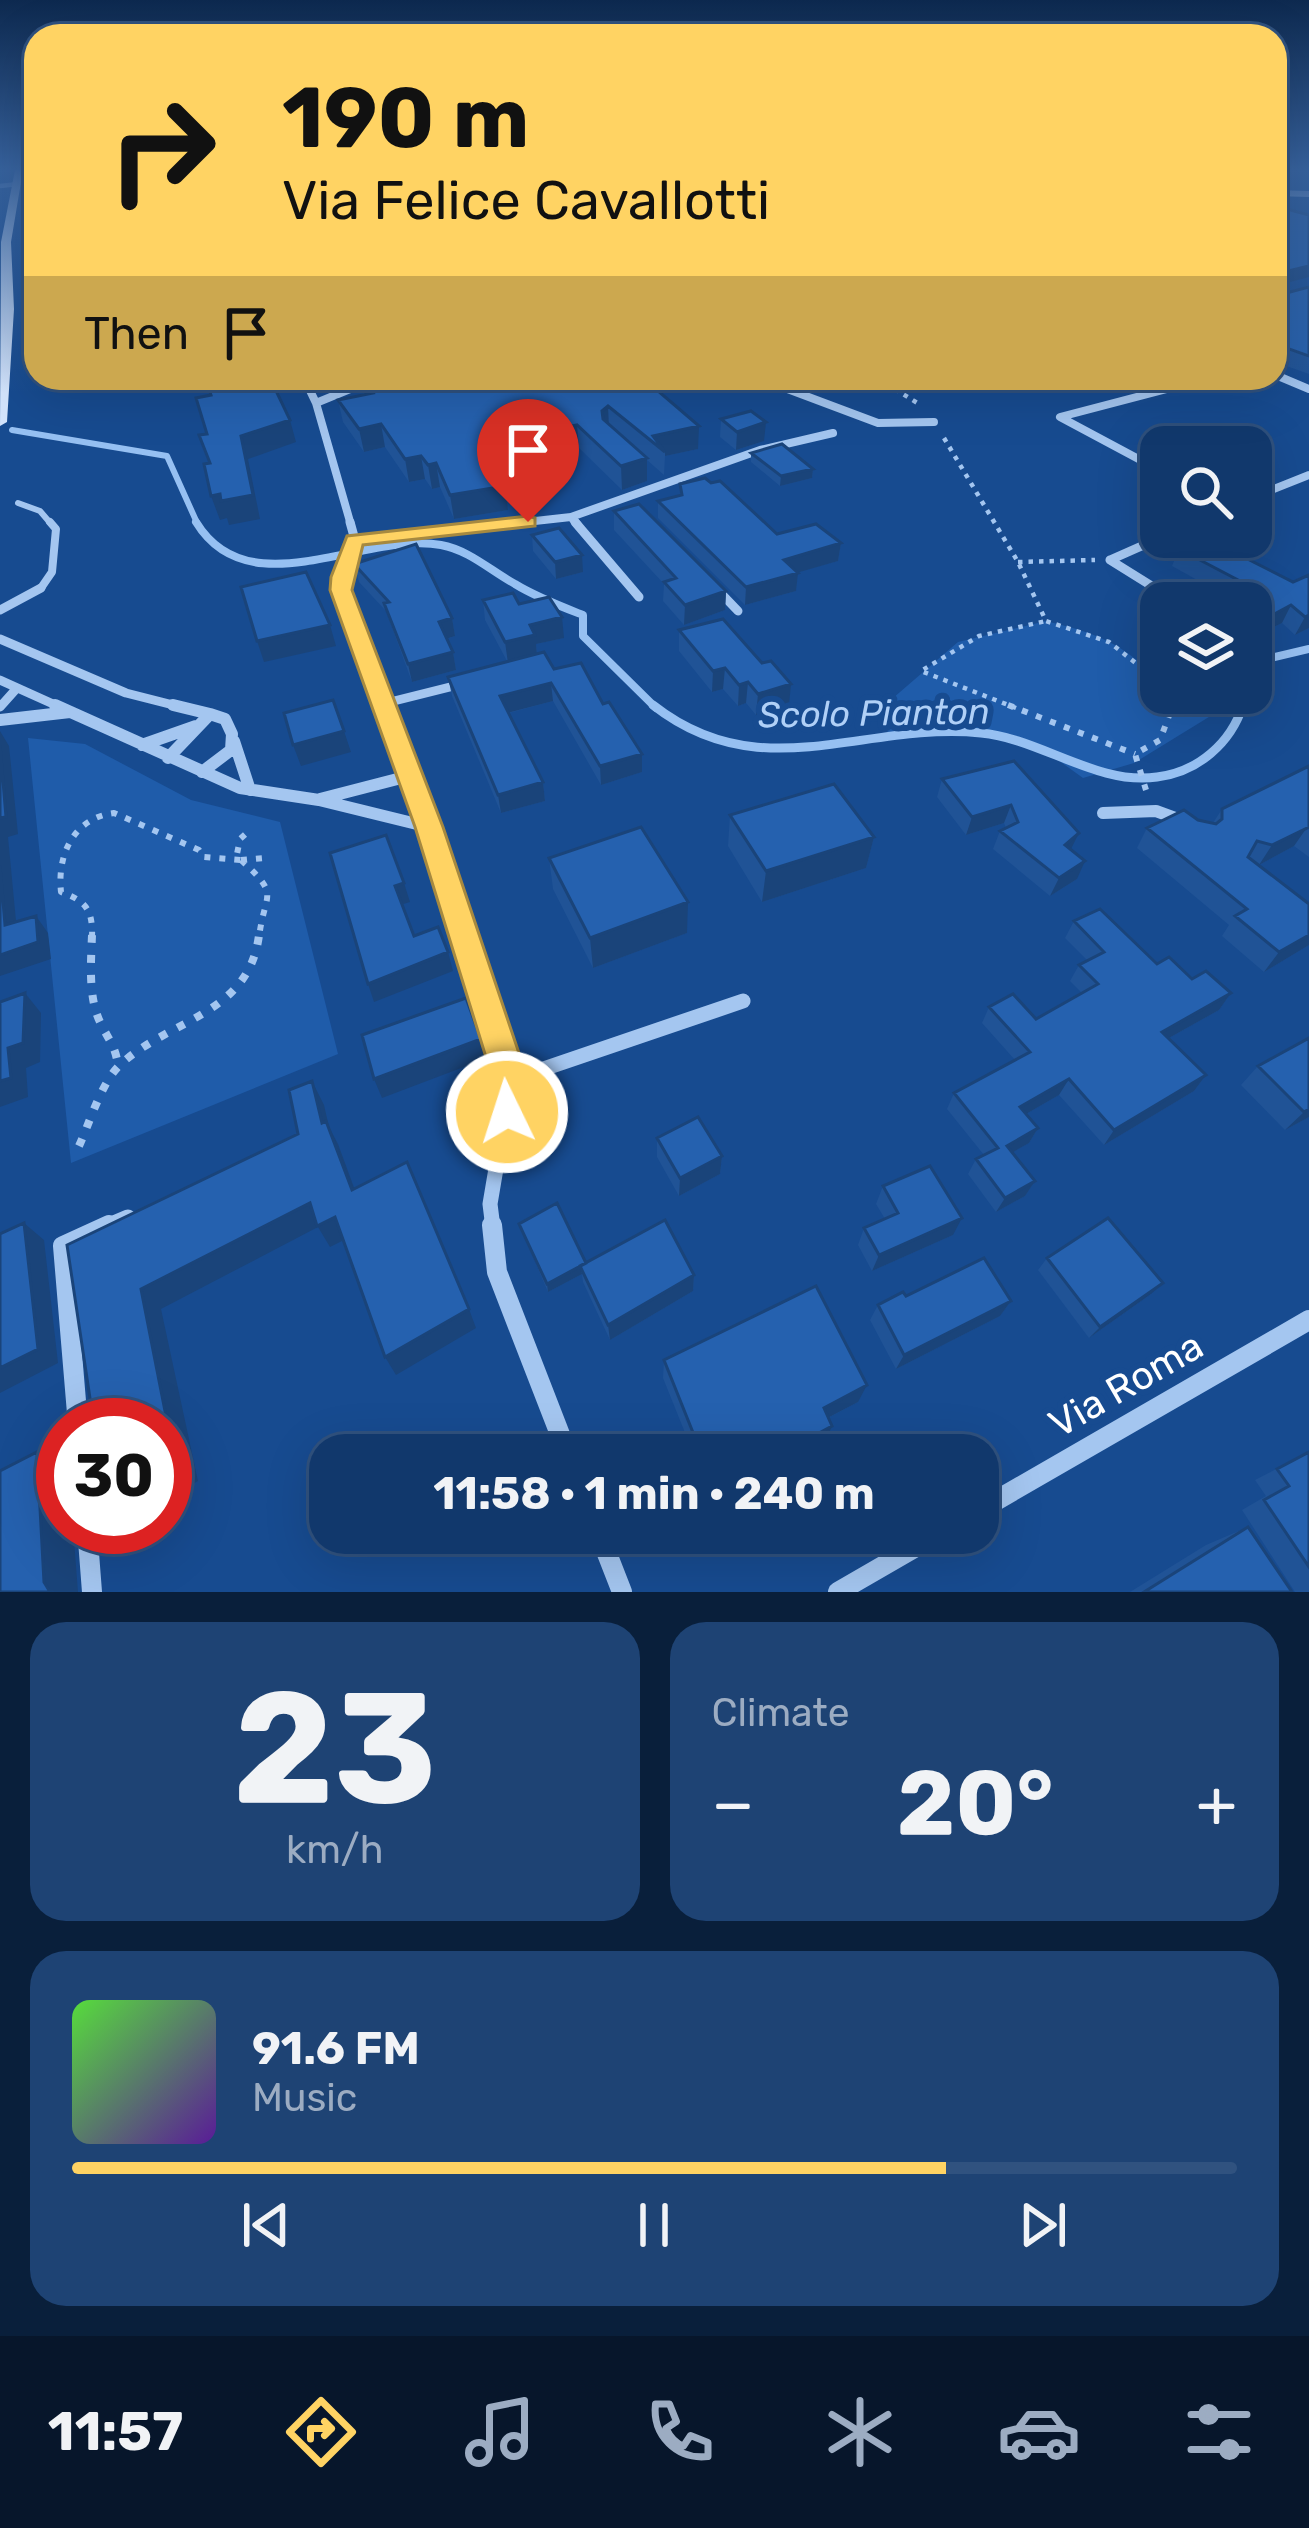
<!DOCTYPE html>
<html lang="en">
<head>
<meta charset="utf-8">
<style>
	:root { --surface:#11386c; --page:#1e4374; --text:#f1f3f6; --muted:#9cacc2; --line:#30527f; --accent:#ffd363 }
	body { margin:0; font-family:Rubik,sans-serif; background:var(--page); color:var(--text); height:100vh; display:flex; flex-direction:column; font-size:45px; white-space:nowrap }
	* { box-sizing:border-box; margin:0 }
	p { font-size:39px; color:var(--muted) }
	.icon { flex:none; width:66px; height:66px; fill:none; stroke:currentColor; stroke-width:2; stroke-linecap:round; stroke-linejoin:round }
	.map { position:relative; height:1592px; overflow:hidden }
	.drawer { display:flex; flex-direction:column; gap:30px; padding:30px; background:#091f3b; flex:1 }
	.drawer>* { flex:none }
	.hud { position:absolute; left:24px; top:24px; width:1263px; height:366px; border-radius:36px; box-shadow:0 12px 48px #0002,0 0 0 3px var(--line); background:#ffd363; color:#111; overflow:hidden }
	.tools { position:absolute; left:1140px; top:426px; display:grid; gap:24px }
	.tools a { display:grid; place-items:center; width:132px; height:132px; border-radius:24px; background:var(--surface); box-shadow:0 12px 48px #0002,0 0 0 3px var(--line); font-size:60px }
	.speed { position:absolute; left:36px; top:1398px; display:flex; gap:24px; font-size:60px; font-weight:700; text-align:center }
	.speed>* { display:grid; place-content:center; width:156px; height:156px; border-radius:50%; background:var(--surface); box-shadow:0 12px 48px #0002,0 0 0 3px var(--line); line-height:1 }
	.speed .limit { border:18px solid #d22; background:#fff; color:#111 }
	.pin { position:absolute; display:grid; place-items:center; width:102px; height:102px; color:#fff; margin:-123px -51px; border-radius:50% 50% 50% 0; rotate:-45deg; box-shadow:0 0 12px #0007 }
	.pin .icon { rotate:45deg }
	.me { position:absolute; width:132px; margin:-66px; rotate:356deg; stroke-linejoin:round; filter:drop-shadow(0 0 9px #0008) }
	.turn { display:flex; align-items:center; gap:42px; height:252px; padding:0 60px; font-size:54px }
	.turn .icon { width:156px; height:156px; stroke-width:2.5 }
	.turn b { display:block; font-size:84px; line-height:102px }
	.then { display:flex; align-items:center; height:114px; padding:0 60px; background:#0003; gap:24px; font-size:45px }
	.big { font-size:90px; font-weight:700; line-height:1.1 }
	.drawer .card { flex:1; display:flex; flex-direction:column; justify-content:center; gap:18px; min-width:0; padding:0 42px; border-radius:36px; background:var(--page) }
	.drawer .dial { align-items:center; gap:0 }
	.dial b { font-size:156px; line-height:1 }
	.song { display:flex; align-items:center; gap:36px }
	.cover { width:144px; height:144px; border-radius:18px; background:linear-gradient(135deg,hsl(110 70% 55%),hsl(270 70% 35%)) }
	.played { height:12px; border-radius:6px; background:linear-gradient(90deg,var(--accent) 75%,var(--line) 75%) }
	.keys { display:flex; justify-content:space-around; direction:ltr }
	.heat { display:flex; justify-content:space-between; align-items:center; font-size:66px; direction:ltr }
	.drawer .tiles { flex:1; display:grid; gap:30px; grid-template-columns:1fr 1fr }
	.card:last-child { grid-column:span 2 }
	.trip { position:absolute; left:309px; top:1434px; width:690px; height:120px; border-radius:36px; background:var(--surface); box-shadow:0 12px 48px #0002,0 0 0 3px var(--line); font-weight:700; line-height:120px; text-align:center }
	.tabs { display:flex; height:192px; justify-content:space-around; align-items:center; background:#07162b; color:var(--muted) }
	.tabs .icon { width:84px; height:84px }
	.tabs .active { color:var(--accent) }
	.tabs b { font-size:54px; color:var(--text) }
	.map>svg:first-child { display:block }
	.green { fill:#1f5caa }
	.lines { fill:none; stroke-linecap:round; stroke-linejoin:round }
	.stream-far2 { stroke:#96c0f2; stroke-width:6 }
	.stream-far1 { stroke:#96c0f2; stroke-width:8 }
	.stream { stroke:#96c0f2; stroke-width:9 }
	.path-far3 { stroke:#a4c6f0; stroke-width:3; stroke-dasharray:3 3; stroke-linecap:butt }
	.path-far2 { stroke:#a4c6f0; stroke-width:4.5; stroke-dasharray:4.5 6; stroke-linecap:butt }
	.path-far1 { stroke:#a4c6f0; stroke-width:6; stroke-dasharray:6 9; stroke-linecap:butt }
	.path { stroke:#a4c6f0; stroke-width:8; stroke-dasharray:8 12; stroke-linecap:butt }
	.lane-far1 { stroke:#a4c6f0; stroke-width:6 }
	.lane { stroke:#a4c6f0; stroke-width:8 }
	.street-far6 { stroke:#a4c6f0; stroke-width:4.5 }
	.street-far5 { stroke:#a4c6f0; stroke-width:6 }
	.street-far4 { stroke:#a4c6f0; stroke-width:8 }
	.street-far3 { stroke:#a4c6f0; stroke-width:9 }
	.street-far2 { stroke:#a4c6f0; stroke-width:12 }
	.street-far1 { stroke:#a4c6f0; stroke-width:15 }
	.street { stroke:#a4c6f0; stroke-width:20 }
	.secondary { fill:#d2e3fb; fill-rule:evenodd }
	.wall { fill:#205396 }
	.shaded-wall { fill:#1a447a }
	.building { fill:#2561af; stroke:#1a447a; stroke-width:3 }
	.route { fill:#ffd363; stroke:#a68940; stroke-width:3 }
	.labels { text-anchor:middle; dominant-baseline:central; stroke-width:12; stroke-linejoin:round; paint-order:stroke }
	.water-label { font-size:36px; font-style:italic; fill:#b0d0f7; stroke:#174b90 }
	.near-street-label { font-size:39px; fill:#fff; stroke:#174b90 }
</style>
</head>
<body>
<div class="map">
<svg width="1309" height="1592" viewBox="0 0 1309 1592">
	<rect width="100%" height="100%" fill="#174b90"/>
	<!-- green -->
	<path class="green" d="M1046 621C1099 634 1123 643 1161 683V693H1248L1134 763 1083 778 1033 742 976 732 891 739 878 711 958 642Z
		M28 738 85 744 191 800 280 822 338 1054 71 1163Z"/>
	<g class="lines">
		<!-- stream-far2 -->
		<path class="stream-far2" d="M12 430 167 456 198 525"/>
		<!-- stream-far1 -->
		<path class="stream-far1" d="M196 522C249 609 364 531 441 545 469 550 491 571 515 584 536 597 560 606 583 615V636L656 708
			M1251 681 1266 659 1309 649
			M1243 708 1246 693"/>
		<!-- stream -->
		<path class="stream" d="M653 705C761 790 863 721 981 733 1039 738 1098 786 1157 777 1198 772 1231 743 1243 705"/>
		<!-- path-far3 -->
		<path class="path-far3" d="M915 379 921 378"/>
		<!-- path-far2 -->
		<path class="path-far2" d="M877 378 919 404
			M889 385 921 378
			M944 438 1018 562 1046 621 1109 642 1161 683
			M1018 562 1095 560
			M1164 693 1168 708
			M1016 708 921 671 979 636 1046 621
			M1194 708 1202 706 1210 693"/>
		<!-- path-far1 -->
		<path class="path-far1" d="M1008 705 1135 754
			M1170 713 1203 705
			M1146 790 1135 754 1160 740 1170 713 1168 705
			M241 860 264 858
			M241 860C282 897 264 892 259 938
			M92 938C93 911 87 901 61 892 57 854 74 818 114 813L199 850 203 857 241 860 237 854 240 839 251 829"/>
		<!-- path -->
		<path class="path" d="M92 935C91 962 88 997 100 1022 108 1039 115 1045 118 1065
			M79 1146C90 1122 102 1080 122 1063 173 1018 249 1014 259 935"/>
		<!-- lane-far1 -->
		<path class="lane-far1" d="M18 503 40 511 52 525"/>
		<!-- lane -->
		<path class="lane" d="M41 588 52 572 56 529 50 522"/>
		<!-- street-far6 -->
		<path class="street-far6" d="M0 186 18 184"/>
		<!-- street-far5 -->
		<path class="street-far5" d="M1275 375 1285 379
			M1204 379 1209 378"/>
		<!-- street-far4 -->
		<path class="street-far4" d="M1278 376 1309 389
			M304 378 316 403
			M758 378 878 423 934 422
			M1161 471 1060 417 1209 378
			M1251 498 1309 475
			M571 517 578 525
			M351 525 316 403 377 378
			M498 525 571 517 760 450 833 433"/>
		<!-- street-far3 -->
		<path class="street-far3" d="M350 522 355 540 341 590 385 708
			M575 522 639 597
			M355 540 527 522
			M1110 560 1179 603
			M1110 560 1162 537
			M714 586 738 611
			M0 610 41 588
			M0 639 126 693 185 708
			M0 680 62 708
			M382 704 462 684
			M0 707 17 688"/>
		<!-- street-far2 -->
		<path class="street-far2" d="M55 705 240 788 319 800 429 827
			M173 705 210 714
			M384 705 465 938
			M0 720 70 712
			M234 741 250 790
			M142 745 196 726
			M168 758 210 714 225 719 232 734 231 750 202 772
			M320 799 409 776
			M1103 813 1156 811 1186 822"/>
		<!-- street-far1 -->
		<path class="street-far1" d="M464 935 511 1080 490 1204 493 1228
			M511 1080 743 1001
			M102 1228 128 1217"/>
		<!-- street -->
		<path class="street" d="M492 1225 497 1272 568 1455
			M78 1425 63 1246 109 1225
			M978 1511 1309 1320
			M87 1527 92 1592
			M599 1533 622 1592
			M838 1592 940 1533"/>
		<!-- secondary -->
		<path class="secondary" d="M15 170H23L11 242 14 309 7 422 0 426 1 242Z
			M1275 190 1309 191V197L1275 196Z"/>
	</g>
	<!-- wall -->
	<path class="wall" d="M1309 287V374L1275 362V296Z
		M359 378H643L698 449 665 456 664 475 647 460V481L622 490 579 448 534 457 535 469 500 477 508 510 454 519 440 487 432 489 425 479 409 482 385 447 364 452 343 422 338 400 363 395Z
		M721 419 764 441 736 450 720 437Z
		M751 453 813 469 812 478 780 486 751 462Z
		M680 484 777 534 841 543 838 561 797 572 796 591 745 605 658 518V501L680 495Z
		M614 511 726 591 725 610 684 625 663 601 664 584 614 530Z
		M532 535 583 572 556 579 533 551Z
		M1179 549 1293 582 1309 628 1295 635 1282 623 1257 635 1251 632V603H1234L1235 601 1172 566Z
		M354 564 452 618 455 636 446 639 453 652 456 670 412 682 386 611 359 582Z
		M483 600 519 604 564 638 536 644 537 653 554 669 642 772 601 785 553 701 509 713 543 782 545 801 501 813 452 696 448 677 507 661 485 620Z
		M679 630 789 705 756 715 746 703 738 706 723 689 712 692 679 651Z
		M1014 761 1071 850 1077 879 1050 896 993 849 1000 831 1006 828 1004 823 966 835 937 797 942 779Z
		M1309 766V857L1294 846 1259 865 1309 945 1264 972 1222 936 1229 925 1137 848 1147 828 1213 823 1222 809Z
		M730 815 874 837 866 868 762 902 728 846Z
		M549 858 687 933 593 968 553 889Z
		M1074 921 1157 964 1231 993 1219 1010 1169 1038 1206 1075 1194 1091 1104 1145 1059 1095 1026 1114 1038 1128 1029 1143 1012 1152 1035 1181 1025 1196 996 1212 968 1174 976 1159 984 1155 947 1109 954 1093 1015 1060 982 1023 989 1007 1036 1019 1082 993 1070 981 1079 965 1087 960 1065 938Z
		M1258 1066 1309 1117 1285 1130 1241 1085Z
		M657 1138 722 1156 720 1174 679 1196 657 1157Z
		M883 1186 953 1235 872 1271 858 1245 864 1228 885 1219 876 1204Z
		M519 1224 586 1263 694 1275 693 1291 610 1340 583 1282 582 1274 548 1292Z
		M1047 1258 1151 1294 1089 1338 1038 1270Z
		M906 1296 1011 1301 1000 1316 896 1369 870 1320 878 1305Z
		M664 1360 858 1402 828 1418 825 1442 800 1455H694L663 1378Z
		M1309 1452V1592H1295L1242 1510 1266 1496 1255 1480Z
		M1248 1527 1292 1592H1130L1206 1545Z"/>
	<!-- shaded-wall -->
	<path class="shaded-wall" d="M1309 266V277L1275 286 1276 274Z
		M608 406 609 428 602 433V411Z
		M290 420 296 442 248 459 260 519 229 525 227 518 220 520 211 496 220 494 241 436Z
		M766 422 764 441 736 450 737 432Z
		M381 424 385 447 364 452 359 429Z
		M577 425 579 448 534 457 535 469 492 479 489 455 524 436Z
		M699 426 698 449 665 456V452L653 436Z
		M421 456 425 479 409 482 405 459Z
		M647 458V481L622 490 621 466Z
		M436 463 440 487 432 489 428 465Z
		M813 469 812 478 780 486 781 476Z
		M505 486 508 510 454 519 450 495Z
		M841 543 838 561 782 577 784 560Z
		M582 555 583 572 556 579 555 562Z
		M798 573 796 591 745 605 746 587Z
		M726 591 725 610 684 625 685 605Z
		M1291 605 1282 623 1257 635 1267 618Z
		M1309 615V628L1295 635 1305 617Z
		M562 617 564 638 536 644 537 655 508 663 505 642 530 625Z
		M452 618 455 636 442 640 439 622Z
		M330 625 336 646 264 662 257 641Z
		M453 652 456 670 412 682 408 664Z
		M725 668 723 689 712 692 713 671Z
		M748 682 746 703 738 706 739 685Z
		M551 683 553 701 503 714 500 696Z
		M791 684 789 705 756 715 758 694Z
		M0 731 9 746 18 834 8 837 18 942 5 925 0 866Z
		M344 731 351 752 301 766 293 745Z
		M642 754V772L601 785 600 766Z
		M543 782 545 801 501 813 498 795Z
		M1011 805 1004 823 966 835 972 817Z
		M1308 826 1294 846 1259 865 1272 845Z
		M1079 833 1070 851 1065 845Z
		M874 837 866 868 762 902 766 871Z
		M1085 861 1077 879 1050 896 1059 878Z
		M404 883 410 902 400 905 395 886Z
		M688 902 687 933 593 968 590 938Z
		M36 916 48 933 51 959 0 976V955Z
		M1309 935V945L1264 972 1279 952Z
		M448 952 453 971 374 1002 368 984Z
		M25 993 41 1013 40 1062 26 1068 28 1097 0 1107V1081Z
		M1231 993 1219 1010 1151 1048 1162 1032Z
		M481 1039 485 1059 382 1098 374 1079Z
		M1206 1075 1194 1091 1104 1145 1114 1130Z
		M1069 1079 1059 1095 1012 1122 1020 1107Z
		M312 1081 324 1105 329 1127 338 1144 363 1212 322 1123Z
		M1309 1109V1117L1285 1130 1304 1112Z
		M1038 1128 1029 1143 999 1160 1007 1146Z
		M722 1156 720 1174 679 1196 680 1178Z
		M1035 1181 1025 1196 996 1212 1005 1198Z
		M310 1203 335 1217 348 1238 330 1247 318 1227 161 1309 198 1481 165 1500V1474L141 1289Z
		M962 1218 953 1235 872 1271 879 1255Z
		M24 1223 44 1240 58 1363 0 1393V1368Z
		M586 1263 580 1266 582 1274 548 1292 547 1284Z
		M694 1275 693 1291 610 1340 608 1325Z
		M1163 1283 1151 1294 1089 1338 1100 1327Z
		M1011 1301 1000 1316 896 1369 904 1355Z
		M469 1309 476 1328 396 1375 385 1357Z
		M867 1385 858 1402 816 1424 824 1408Z
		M832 1426 825 1442 800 1455H778Z
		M744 1444 741 1455H724Z
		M37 1452 63 1465V1527H73L78 1592H50L44 1582Z"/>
	<!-- building -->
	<path class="building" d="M1283 208 1309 215V266L1276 274 1275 209Z
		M1309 287V356L1275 344V305L1282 303 1275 300V296Z
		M205 378H270L290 420 241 436 253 495 221 501 220 494 211 496 204 464 210 463 199 435 207 434 196 398 211 395Z
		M361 378H643L699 426 653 436 665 452 608 406 602 411 603 419 647 458 621 466 577 425 524 436 533 446 489 455 505 486 450 495 436 463 428 465 421 456 405 459 381 424 359 429 338 400 373 393Z
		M751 411 766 422 737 432 721 419Z
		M782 444 813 469 781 476 751 453Z
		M705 478 711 483 720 481 777 534 816 524 841 543 784 560 798 573 746 587 658 501 682 495 680 484Z
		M639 504 726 591 685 605 664 582 676 578 614 511Z
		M559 528 582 555 555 562 532 535Z
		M1186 537H1204L1293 582 1309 575V615L1305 617 1291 605 1267 618 1251 609V603H1239L1235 601 1257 590 1179 549Z
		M416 544 452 618 439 622 453 652 408 664 384 603 389 602 354 564Z
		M306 572 330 625 257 641 241 587Z
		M513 593 519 604 549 597 562 617 530 625 535 635 505 642 483 600Z
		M723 619 762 663 771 661 791 684 758 694 748 682 739 685 725 668 713 671 679 630Z
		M544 652 554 669 581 663 603 704 609 702 642 754 600 766 551 683 500 696 543 782 498 795 448 677Z
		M333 700 344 731 293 745 284 713Z
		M0 745 6 817 0 818Z
		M1014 761 1079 833 1065 845 1085 861 1059 878 1000 831 1018 822 1011 805 972 817 942 779Z
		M1309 766V827L1272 845 1257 841 1248 857 1309 904V935L1279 952 1235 916 1247 909 1147 828 1184 810 1198 820 1216 824 1222 819V809Z
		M834 784 874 837 766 871 730 815Z
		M641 827 688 902 590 938 549 858Z
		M386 835 404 883 395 886 414 936 438 927 448 952 368 984 330 853Z
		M0 866 5 925 36 916 38 942 0 955Z
		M1100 909 1157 964 1169 957 1192 979 1206 971 1231 993 1162 1032 1206 1075 1114 1130 1069 1079 1020 1107 1038 1128 1007 1146 1035 1181 1005 1198 976 1159 998 1148 954 1093 1030 1052 989 1007 1013 994 1036 1019 1098 984 1079 965 1104 952 1074 921Z
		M25 993 23 1043 8 1048 11 1078 0 1081V1002Z
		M466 998 481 1039 374 1079 362 1035Z
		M1309 1038V1109L1304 1112 1258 1066Z
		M312 1081 322 1123 326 1121 352 1190 407 1162 469 1309 385 1357 335 1217 317 1226 310 1203 141 1289 176 1467 165 1474V1425H94L67 1245 298 1134 289 1090Z
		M698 1117 722 1156 680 1178 657 1138Z
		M930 1166 962 1218 879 1255 864 1228 898 1213 883 1186Z
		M557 1203 586 1263 547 1284 519 1224Z
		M1108 1218 1163 1283 1100 1327 1047 1258Z
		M665 1220 694 1275 608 1325 580 1266Z
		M24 1223 38 1349 0 1368V1234Z
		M984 1258 1011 1301 904 1355 878 1305 903 1292 906 1296Z
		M816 1286 867 1385 824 1408 832 1426 778 1455H748L744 1444 724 1455H702L664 1360Z
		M37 1452 44 1582 50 1592H0V1471Z
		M1309 1452V1567L1264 1500 1289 1486 1277 1469Z
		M1248 1527 1292 1592H1144Z"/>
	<!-- sky -->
	<linearGradient id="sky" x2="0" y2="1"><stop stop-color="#0d294f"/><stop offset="0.43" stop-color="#36619c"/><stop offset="1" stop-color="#36619c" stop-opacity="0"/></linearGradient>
	<rect width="1309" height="393" fill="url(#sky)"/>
	<!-- route -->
	<path class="route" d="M528 516 535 518V526L363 545 352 590 443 827 528 1080 520 1124 507 1129 494 1124 489 1112 493 1080 415 827 330 590 331 577 347 536Z"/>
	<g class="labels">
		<!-- water labels -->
		<g class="water-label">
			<text transform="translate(874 713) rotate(-1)">Scolo Pianton</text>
		</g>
		<!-- near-street labels -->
		<g class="near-street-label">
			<text transform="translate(1126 1385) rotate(-30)">Via Roma</text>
		</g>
	</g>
</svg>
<div class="tools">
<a><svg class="icon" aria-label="search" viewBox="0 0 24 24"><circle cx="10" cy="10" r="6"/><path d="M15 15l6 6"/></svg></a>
<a><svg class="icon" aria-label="layers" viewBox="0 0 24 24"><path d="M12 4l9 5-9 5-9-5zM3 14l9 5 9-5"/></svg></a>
</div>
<div class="speed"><div class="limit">30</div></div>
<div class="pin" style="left:528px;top:522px;background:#d93025"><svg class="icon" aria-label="arrive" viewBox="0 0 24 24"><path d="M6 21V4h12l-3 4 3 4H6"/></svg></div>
<svg class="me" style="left:507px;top:1112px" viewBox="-20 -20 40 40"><circle r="17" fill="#ffd363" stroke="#fff" stroke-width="3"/><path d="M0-11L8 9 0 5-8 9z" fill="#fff"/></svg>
<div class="trip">11:58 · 1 min · 240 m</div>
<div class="hud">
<div class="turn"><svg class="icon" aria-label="right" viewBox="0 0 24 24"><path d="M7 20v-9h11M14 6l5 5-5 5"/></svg><div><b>190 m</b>Via Felice Cavallotti</div></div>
<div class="then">Then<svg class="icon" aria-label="arrive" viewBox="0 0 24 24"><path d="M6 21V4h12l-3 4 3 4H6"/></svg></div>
</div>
</div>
<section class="drawer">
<div class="tiles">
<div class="card dial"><b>23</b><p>km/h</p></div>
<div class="card"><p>Climate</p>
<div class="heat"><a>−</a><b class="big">20°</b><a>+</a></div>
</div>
<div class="card">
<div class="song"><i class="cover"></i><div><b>91.6 FM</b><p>Music</p></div></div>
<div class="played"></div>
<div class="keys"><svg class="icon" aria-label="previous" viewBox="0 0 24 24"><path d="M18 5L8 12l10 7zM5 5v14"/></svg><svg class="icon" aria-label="pause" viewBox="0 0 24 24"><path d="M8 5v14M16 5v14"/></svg><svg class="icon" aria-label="next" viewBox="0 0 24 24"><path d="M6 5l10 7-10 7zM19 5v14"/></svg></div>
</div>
</div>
</section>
<nav class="tabs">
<b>11:57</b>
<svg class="icon active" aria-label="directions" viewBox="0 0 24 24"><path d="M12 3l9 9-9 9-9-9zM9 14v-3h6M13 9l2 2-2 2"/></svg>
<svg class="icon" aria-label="music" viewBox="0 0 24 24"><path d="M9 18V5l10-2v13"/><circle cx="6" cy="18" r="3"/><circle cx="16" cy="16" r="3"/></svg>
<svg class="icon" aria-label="phone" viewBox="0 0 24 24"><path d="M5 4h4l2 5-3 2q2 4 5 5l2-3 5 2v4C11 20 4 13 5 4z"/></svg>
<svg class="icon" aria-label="climate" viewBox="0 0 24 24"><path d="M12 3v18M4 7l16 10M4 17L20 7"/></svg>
<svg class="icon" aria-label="car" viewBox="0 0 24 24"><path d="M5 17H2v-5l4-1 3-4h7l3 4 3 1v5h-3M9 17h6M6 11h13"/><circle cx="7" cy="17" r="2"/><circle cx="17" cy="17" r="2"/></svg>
<svg class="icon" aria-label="filters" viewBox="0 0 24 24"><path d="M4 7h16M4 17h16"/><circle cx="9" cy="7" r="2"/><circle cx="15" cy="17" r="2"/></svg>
</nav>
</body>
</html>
